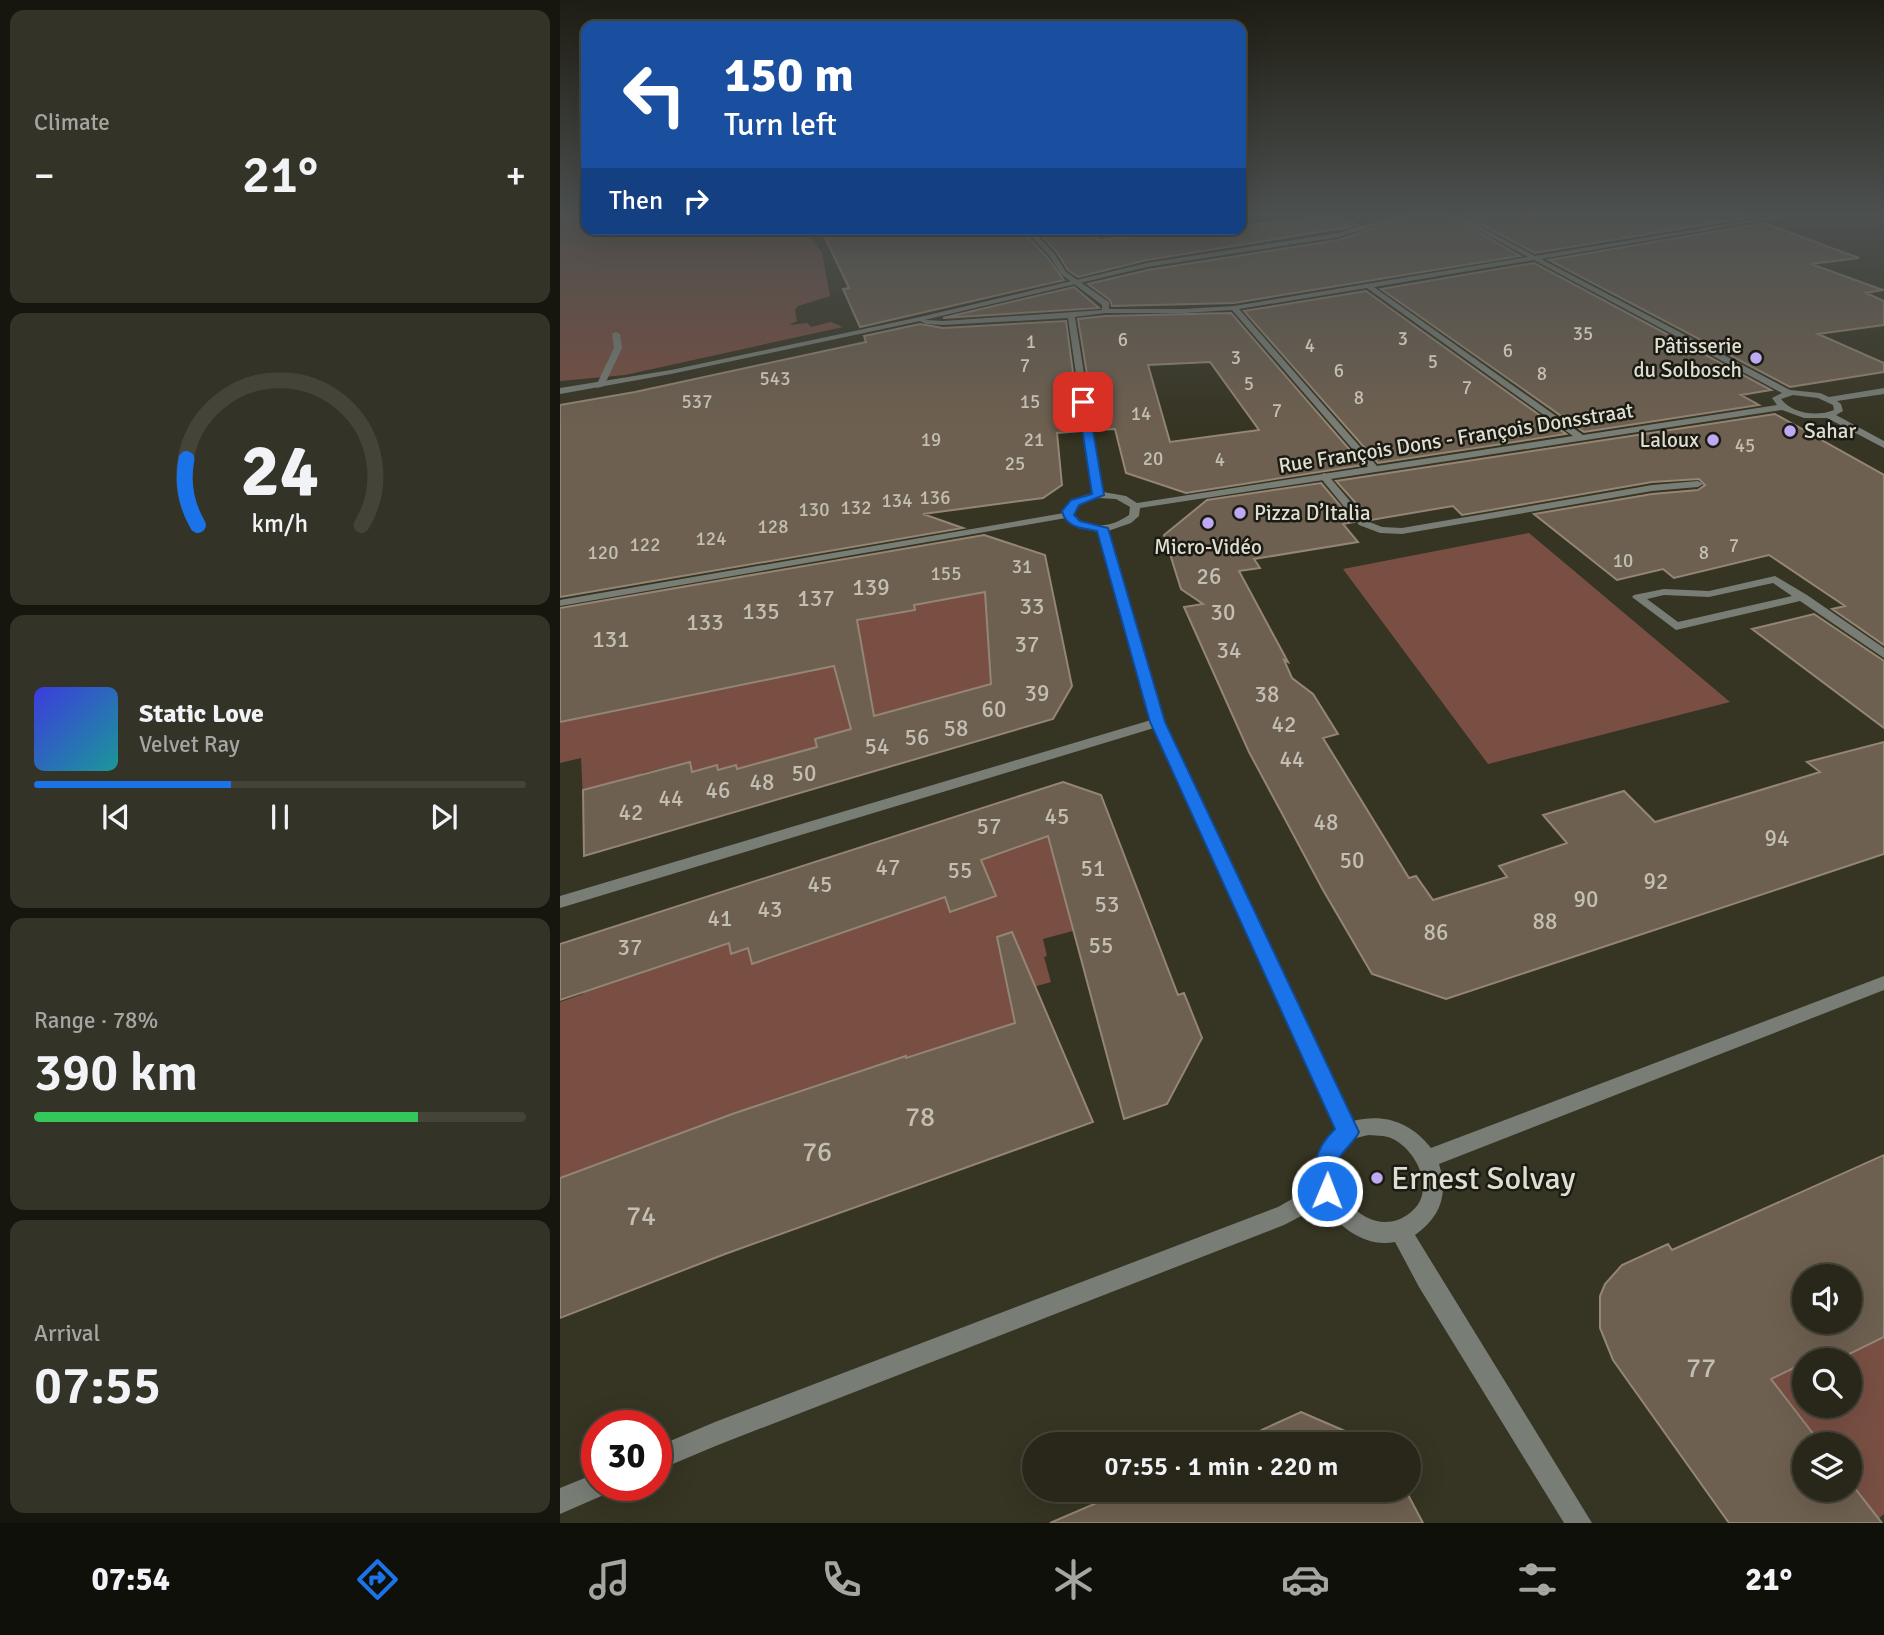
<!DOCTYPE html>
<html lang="en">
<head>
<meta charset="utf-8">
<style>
	:root { --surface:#28271a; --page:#343327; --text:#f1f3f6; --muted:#a5a5a2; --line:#444439; --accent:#1a73e8 }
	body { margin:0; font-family:Signika,sans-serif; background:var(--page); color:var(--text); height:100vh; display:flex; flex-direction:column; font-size:26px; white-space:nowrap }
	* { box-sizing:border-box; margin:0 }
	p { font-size:23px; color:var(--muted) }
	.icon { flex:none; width:38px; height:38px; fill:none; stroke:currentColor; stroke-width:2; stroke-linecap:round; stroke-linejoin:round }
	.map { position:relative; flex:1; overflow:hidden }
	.sheet { display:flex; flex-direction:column; gap:10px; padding:10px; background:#16150e; width:560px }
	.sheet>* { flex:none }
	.hud { position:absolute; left:21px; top:21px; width:665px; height:214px; border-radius:14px; box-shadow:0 7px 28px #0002,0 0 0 2px var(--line); background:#1a4fa0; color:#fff; overflow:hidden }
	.fabs { position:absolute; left:1232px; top:1264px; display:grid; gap:14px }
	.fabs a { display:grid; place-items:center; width:70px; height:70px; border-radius:50%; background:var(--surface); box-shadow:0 7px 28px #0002,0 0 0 2px var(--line); font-size:35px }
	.speed { position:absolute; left:21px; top:1410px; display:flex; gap:14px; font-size:35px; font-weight:700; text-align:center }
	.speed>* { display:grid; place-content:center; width:91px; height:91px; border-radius:50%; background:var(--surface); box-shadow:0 7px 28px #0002,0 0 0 2px var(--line); line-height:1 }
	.speed .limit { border:10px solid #d22; background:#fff; color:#111 }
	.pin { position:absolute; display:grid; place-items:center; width:60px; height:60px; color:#fff; margin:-30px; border-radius:14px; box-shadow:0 4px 10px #0006 }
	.me { position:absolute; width:77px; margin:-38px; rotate:1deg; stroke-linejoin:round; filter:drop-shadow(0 0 5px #0008) }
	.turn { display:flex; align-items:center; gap:24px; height:147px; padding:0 28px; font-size:32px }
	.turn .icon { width:91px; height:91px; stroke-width:2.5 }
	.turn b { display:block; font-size:49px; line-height:60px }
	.then { display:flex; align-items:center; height:66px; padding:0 28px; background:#0003; gap:14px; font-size:26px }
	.big { font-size:52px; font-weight:600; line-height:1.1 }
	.sheet .widget { flex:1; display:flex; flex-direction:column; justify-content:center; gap:10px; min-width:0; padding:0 24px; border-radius:14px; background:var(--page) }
	.sheet .dial { align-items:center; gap:0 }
	.dial svg { height:182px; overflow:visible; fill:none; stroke:var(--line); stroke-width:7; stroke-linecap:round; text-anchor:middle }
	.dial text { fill:var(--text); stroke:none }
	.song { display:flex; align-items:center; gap:21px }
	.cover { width:84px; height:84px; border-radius:10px; background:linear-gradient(135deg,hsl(240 70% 55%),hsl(180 70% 35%)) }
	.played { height:7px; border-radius:4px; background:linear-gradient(90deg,var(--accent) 40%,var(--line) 40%) }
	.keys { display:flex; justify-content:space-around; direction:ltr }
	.heat { display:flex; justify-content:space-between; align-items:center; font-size:38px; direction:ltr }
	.charge { height:10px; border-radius:5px; background:linear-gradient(90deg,#34c759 78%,var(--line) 0) }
	.trip { position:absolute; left:462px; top:1432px; width:399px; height:70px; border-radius:35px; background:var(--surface); box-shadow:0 7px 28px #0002,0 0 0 2px var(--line); font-weight:600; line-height:70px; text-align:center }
	.tabs { display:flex; height:112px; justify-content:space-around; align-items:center; background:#10100a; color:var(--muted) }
	.tabs .icon { width:49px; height:49px }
	.tabs .selected { color:var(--accent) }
	.tabs b { font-size:32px; color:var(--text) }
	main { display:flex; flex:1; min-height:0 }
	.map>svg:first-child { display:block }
	.green { fill:#794f43; fill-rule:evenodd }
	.building { fill:#6e6050; stroke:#948574; stroke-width:2; fill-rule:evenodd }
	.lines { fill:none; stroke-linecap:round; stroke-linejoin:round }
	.service { fill:#787e76; fill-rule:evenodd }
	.minor { fill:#787e76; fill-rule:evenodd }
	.tertiary { fill:#787e76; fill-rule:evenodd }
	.route { fill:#1a73e8; stroke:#114b97; stroke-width:2 }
	.poi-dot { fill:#bfa9f4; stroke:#1c1b13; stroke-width:2.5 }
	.labels { text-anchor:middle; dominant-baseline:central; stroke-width:5; stroke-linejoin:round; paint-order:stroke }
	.far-number-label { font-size:19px; fill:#c3beb2 }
	.far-poi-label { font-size:21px; fill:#dfded2; stroke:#1c1b13; text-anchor:end }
	.far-street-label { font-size:21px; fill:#dfded2; stroke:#1c1b13 }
	.number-label { font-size:23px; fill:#c3beb2 }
	.near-number-label { font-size:28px; fill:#c3beb2 }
	.near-poi-label { font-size:32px; fill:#dfded2; stroke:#1c1b13; text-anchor:start }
</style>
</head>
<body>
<main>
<section class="sheet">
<div class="widget"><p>Climate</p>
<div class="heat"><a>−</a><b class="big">21°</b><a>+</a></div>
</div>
<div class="widget dial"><svg viewBox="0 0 100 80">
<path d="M14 69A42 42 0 1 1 86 69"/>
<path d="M14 69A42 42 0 0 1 9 40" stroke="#1a73e8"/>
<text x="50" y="56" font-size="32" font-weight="700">24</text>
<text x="50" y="72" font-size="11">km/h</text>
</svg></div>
<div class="widget">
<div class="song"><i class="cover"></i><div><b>Static Love</b><p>Velvet Ray</p></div></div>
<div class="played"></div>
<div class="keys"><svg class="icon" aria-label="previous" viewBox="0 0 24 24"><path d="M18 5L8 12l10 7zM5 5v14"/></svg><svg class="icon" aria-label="pause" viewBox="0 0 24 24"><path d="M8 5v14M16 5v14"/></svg><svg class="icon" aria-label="next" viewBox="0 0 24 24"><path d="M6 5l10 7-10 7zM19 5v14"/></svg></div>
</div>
<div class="widget"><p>Range · 78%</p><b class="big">390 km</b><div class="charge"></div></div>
<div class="widget"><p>Arrival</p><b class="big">07:55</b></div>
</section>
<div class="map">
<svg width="1324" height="1523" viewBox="0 0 1324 1523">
	<rect width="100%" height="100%" fill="#363422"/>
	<!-- green -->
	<path class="green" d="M0 215H26V229H243L262 252 270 296 238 306 235 310 237 321 229 325 247 323 251 327 271 322 283 327 65 375 0 381Z
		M969 533 1170 702 928 764 783 569Z
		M442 580 461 675 290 724 291 729 258 750 220 761 218 757 177 769 176 765 158 770 156 765 132 772 130 762 82 773 83 777 70 786 23 800 21 758 0 763V722L304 659 296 607 355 610 354 605 374 601 372 592Z
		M485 829 488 838 494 837 520 929 483 939 487 956 484 957 491 982 449 994 454 1018 486 1030 402 1040 326 1063 0 1178V1002L23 994 24 982 72 965 74 976 167 935 171 954 378 879 390 912 436 896 421 860Z
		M1324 1289V1514L1318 1519 1290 1482V1444H1261L1208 1375 1265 1347ZM1244 1360H1290V1405H1244Z"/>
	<!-- building -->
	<path class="building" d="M851 215H889L960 256 674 303 552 306 550 300 528 284 588 270 779 240Z
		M903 215H1183L1190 217 975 253Z
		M770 216 791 227 587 260 518 277 508 270 496 251 480 234 527 229 539 240 610 232 681 229V226Z
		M1204 223 1299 258 1251 264 1323 290 1306 293 1324 301V325L1258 334 1324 363V372L1230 387 989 260Z
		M261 229H461L463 236H467L487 257 504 280 300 327 283 289 289 288Z
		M974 263 1211 390 1181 395 1199 405 1024 432 821 289Z
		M514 287 539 308 383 318Z
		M806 291 1006 434 818 463 684 311Z
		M671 313 803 465 626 493 566 473 555 429 536 430 518 319 545 316ZM650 362 699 430 610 442 588 365Z
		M506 321 521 431 497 433 502 485 483 498 363 514 403 528 0 597V405L75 392 306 342 304 336 360 324 383 328Z
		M1215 414 1324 475V645L1272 609 1285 606 1209 555 1114 578 1103 569 1057 580 974 514 1092 494 1138 490 1145 485 1139 479 1092 482 902 515 893 506 811 520 776 481Z
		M761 483 794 522 783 524 798 542 694 559 700 568 679 571 728 662 724 660 732 678 753 694 778 734 763 738 849 878 856 876 873 900 947 877 939 866 1007 843 983 815 1064 791 1095 822 1260 772 1247 762 1324 742V854L886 999 812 974 763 890 689 752 624 607 643 604 621 589 604 535 647 500Z
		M424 535 485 555 512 686 493 719 24 856 23 790 130 762 132 772 157 765 158 770 176 765 177 769 257 747 255 739 291 729 274 666 0 722V608ZM425 592 431 684 314 716 297 620 355 610 354 605Z
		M1254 614 1324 661V728L1192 629Z
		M503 782 541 795 618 995 624 993 642 1038 607 1104 564 1119 488 836 421 860 436 896 390 912 385 897 192 964 188 948 171 954 169 943 0 1000V944Z
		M452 932 533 1122 165 1254 0 1318V1178L175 1113 346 1056V1058L455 1023 437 937Z
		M1324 1155V1337L1277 1360 1268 1351 1250 1360H1244V1363L1211 1379 1261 1444H1244V1489H1290V1482L1322 1523H1169L1053 1360 1040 1328V1296L1045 1284 1062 1265 1108 1244 1112 1250ZM1244 1276H1290V1321H1244Z
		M741 1412 815 1444H671Z
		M569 1489H845L863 1523H490Z"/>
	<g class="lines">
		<!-- service -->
		<path class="service" d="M56 332 60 334 62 348 44 386 37 388 36 386 54 348 52 334Z
			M764 473 767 474 807 521 822 527 842 528 1092 485 1138 481 1143 484 1138 487 1092 491 842 534 820 533 799 525 759 476Z"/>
		<!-- minor -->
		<path class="minor" d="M772 215H779L807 228 802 229Z
			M891 215H898L975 256 1221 215H1233L981 259 1230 390 1260 393 1269 397 1324 388V394L1277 401 1281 404 1283 411 1276 415 1324 441V448L1267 418H1244L1222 410 580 508 579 516 571 523 548 531 605 722 793 1121C824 1113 851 1122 871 1148L1324 976V990L879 1164C889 1195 880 1217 855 1235L1032 1523H1004L859 1287 835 1242C806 1248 778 1227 764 1204L724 1225 158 1445 96 1471V1447L155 1422 718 1207 757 1185C753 1164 760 1143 777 1129L594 728 0 908V896L591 720 538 532 518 528 506 518 0 606V600L504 513C509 500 520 496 533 493L508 318 383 325 366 324 356 319 360 317 367 320 383 321 542 310V305L501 274 489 255 464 229H471L494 253 506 272 549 302V309H624L674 306 968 257ZM974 260 1222 393 1212 398 1217 405 1023 435 814 287ZM807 288 1013 436 817 466 679 309ZM672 310 808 467 577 503 566 496 543 492 515 317 545 313H624ZM1233 395 1258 398 1273 405 1274 410C1257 417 1233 414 1221 399ZM538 498 556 499 570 507 569 515C552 527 529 531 513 515 517 503 527 501 538 498ZM809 1135C818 1136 827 1135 835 1140 858 1153 876 1192 851 1212 805 1251 744 1165 794 1139 798 1137 804 1136 809 1135Z
			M1215 576 1247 595 1324 648V658L1240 601 1116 630 1072 597 1074 595 1104 589 1149 591ZM1213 583 1232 596 1118 622 1087 599 1104 595 1149 597Z
			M37 1473V1486H49L46 1494 0 1514V1488Z"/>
		<!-- tertiary -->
		<path class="tertiary" d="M840 215H848L779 237 587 267 360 321 111 374 0 394V388L111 370 360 317 587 263 778 233Z"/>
	</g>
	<!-- sky -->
	<linearGradient id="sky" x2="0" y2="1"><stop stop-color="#1e1d13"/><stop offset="0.5" stop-color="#4c504f"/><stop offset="1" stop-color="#4c504f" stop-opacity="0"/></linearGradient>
	<rect width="1324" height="428" fill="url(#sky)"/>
	<!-- route -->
	<path class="route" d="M523 399 528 402 544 495 519 505 514 515 520 521 548 528 605 722 799 1132C793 1145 780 1151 776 1165 774 1177 780 1187 775 1199L767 1203 759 1199C748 1174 755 1148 775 1129L590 722 537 531C522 528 506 528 502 511L511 500 532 494 518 402Z"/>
	<!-- markers -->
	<g class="poi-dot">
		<circle cx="1196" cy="358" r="7"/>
		<circle cx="1230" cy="431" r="7"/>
		<circle cx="1153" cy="440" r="7"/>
		<circle cx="680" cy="513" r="7"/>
		<circle cx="648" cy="523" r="7"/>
		<circle cx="817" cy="1178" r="7"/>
	</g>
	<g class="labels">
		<!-- far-number labels -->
		<g class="far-number-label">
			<text x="1023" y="334">35</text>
			<text x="843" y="339">3</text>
			<text x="563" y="340">6</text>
			<text x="471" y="342">1</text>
			<text x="750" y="346">4</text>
			<text x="948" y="351">6</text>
			<text x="676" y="358">3</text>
			<text x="873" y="362">5</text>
			<text x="465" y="366">7</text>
			<text x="779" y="371">6</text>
			<text x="982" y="374">8</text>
			<text x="215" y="379">543</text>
			<text x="689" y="384">5</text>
			<text x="907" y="388">7</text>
			<text x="799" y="398">8</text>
			<text x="137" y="402">537</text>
			<text x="470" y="402">15</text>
			<text x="717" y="411">7</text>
			<text x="581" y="414">14</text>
			<text x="371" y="440">19</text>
			<text x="474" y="440">21</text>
			<text x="1185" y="446">45</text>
			<text x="593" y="459">20</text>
			<text x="660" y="460">4</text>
			<text x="455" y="464">25</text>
			<text x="375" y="498">136</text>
			<text x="337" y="501">134</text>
			<text x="296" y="508">132</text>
			<text x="254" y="510">130</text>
			<text x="213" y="527">128</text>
			<text x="151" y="539">124</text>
			<text x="85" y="545">122</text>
			<text x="1174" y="546">7</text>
			<text x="43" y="553">120</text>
			<text x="1144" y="553">8</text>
			<text x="1063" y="561">10</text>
			<text x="462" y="567">31</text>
			<text x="386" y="574">155</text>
		</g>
		<!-- far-poi labels -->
		<g class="far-poi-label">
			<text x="1182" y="346">Pâtisserie<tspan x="1182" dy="24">du Solbosch</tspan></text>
			<text x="1244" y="431" text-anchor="start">Sahar</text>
			<text x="1139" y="440">Laloux</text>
			<text x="694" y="513" text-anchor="start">Pizza D’Italia</text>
			<text x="648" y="547" text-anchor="middle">Micro-Vidéo</text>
		</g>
		<!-- far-street labels -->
		<g class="far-street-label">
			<text transform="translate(896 438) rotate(-9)">Rue François Dons - François Donsstraat</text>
		</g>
		<!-- number labels -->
		<g class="number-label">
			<text x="649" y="576">26</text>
			<text x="311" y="587">139</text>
			<text x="256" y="598">137</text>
			<text x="472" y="606">33</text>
			<text x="201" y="611">135</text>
			<text x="663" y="612">30</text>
			<text x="145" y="622">133</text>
			<text x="51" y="639">131</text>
			<text x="467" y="644">37</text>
			<text x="669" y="650">34</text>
			<text x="477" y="693">39</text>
			<text x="707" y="694">38</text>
			<text x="434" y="709">60</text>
			<text x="724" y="724">42</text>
			<text x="396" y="728">58</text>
			<text x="357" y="737">56</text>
			<text x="317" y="746">54</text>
			<text x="732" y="759">44</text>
			<text x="244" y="773">50</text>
			<text x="202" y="782">48</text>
			<text x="158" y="790">46</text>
			<text x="111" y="798">44</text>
			<text x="71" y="812">42</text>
			<text x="497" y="816">45</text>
			<text x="766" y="822">48</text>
			<text x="429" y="826">57</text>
			<text x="1217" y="838">94</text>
			<text x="792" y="860">50</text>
			<text x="328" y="867">47</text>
			<text x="533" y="868">51</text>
			<text x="400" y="870">55</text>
			<text x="1096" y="881">92</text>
			<text x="260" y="884">45</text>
			<text x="1026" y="899">90</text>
			<text x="547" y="904">53</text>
			<text x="210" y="909">43</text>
			<text x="160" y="918">41</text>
			<text x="985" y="921">88</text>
			<text x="876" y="932">86</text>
			<text x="541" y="945">55</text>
			<text x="70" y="947">37</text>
		</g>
		<!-- near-number labels -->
		<g class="near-number-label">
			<text x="360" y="1117">78</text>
			<text x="257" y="1152">76</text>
			<text x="81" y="1216">74</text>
			<text x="1141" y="1368">77</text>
		</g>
		<!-- near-poi labels -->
		<g class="near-poi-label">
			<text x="831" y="1178">Ernest Solvay</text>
		</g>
	</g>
</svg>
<div class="fabs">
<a><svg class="icon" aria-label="sound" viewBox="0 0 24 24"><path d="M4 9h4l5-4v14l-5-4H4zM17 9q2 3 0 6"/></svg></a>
<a><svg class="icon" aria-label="search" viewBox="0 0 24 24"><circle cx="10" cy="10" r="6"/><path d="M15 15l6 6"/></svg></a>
<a><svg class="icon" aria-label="layers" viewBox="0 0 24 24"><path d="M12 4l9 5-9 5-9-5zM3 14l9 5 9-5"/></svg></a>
</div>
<div class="speed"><div class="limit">30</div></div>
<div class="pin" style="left:523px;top:402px;background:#d93025"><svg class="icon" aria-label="arrive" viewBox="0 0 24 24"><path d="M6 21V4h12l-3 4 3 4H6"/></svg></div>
<svg class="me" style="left:767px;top:1191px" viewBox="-20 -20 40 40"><circle r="17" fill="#1a73e8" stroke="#fff" stroke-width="3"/><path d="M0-11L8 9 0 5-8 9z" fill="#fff"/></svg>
<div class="trip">07:55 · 1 min · 220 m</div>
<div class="hud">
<div class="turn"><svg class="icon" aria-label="left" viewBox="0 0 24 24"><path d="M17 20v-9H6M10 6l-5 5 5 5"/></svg><div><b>150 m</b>Turn left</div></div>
<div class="then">Then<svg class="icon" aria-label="right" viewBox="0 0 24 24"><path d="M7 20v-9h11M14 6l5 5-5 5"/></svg></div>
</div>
</div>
</main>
<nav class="tabs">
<b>07:54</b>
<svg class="icon selected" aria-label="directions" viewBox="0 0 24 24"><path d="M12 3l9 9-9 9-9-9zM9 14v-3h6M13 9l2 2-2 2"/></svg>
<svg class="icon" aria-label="music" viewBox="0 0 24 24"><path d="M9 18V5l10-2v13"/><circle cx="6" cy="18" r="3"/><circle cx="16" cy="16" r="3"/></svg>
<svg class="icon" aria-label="phone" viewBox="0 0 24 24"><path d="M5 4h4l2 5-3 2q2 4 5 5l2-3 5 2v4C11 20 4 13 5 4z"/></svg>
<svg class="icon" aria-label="climate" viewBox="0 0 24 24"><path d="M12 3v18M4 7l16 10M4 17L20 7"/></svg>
<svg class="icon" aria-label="car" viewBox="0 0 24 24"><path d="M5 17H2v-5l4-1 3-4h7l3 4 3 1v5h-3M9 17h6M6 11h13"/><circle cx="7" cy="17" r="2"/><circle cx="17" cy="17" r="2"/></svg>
<svg class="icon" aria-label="filters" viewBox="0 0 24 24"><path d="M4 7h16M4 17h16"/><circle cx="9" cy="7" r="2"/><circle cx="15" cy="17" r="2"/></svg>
<b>21°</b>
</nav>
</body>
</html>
